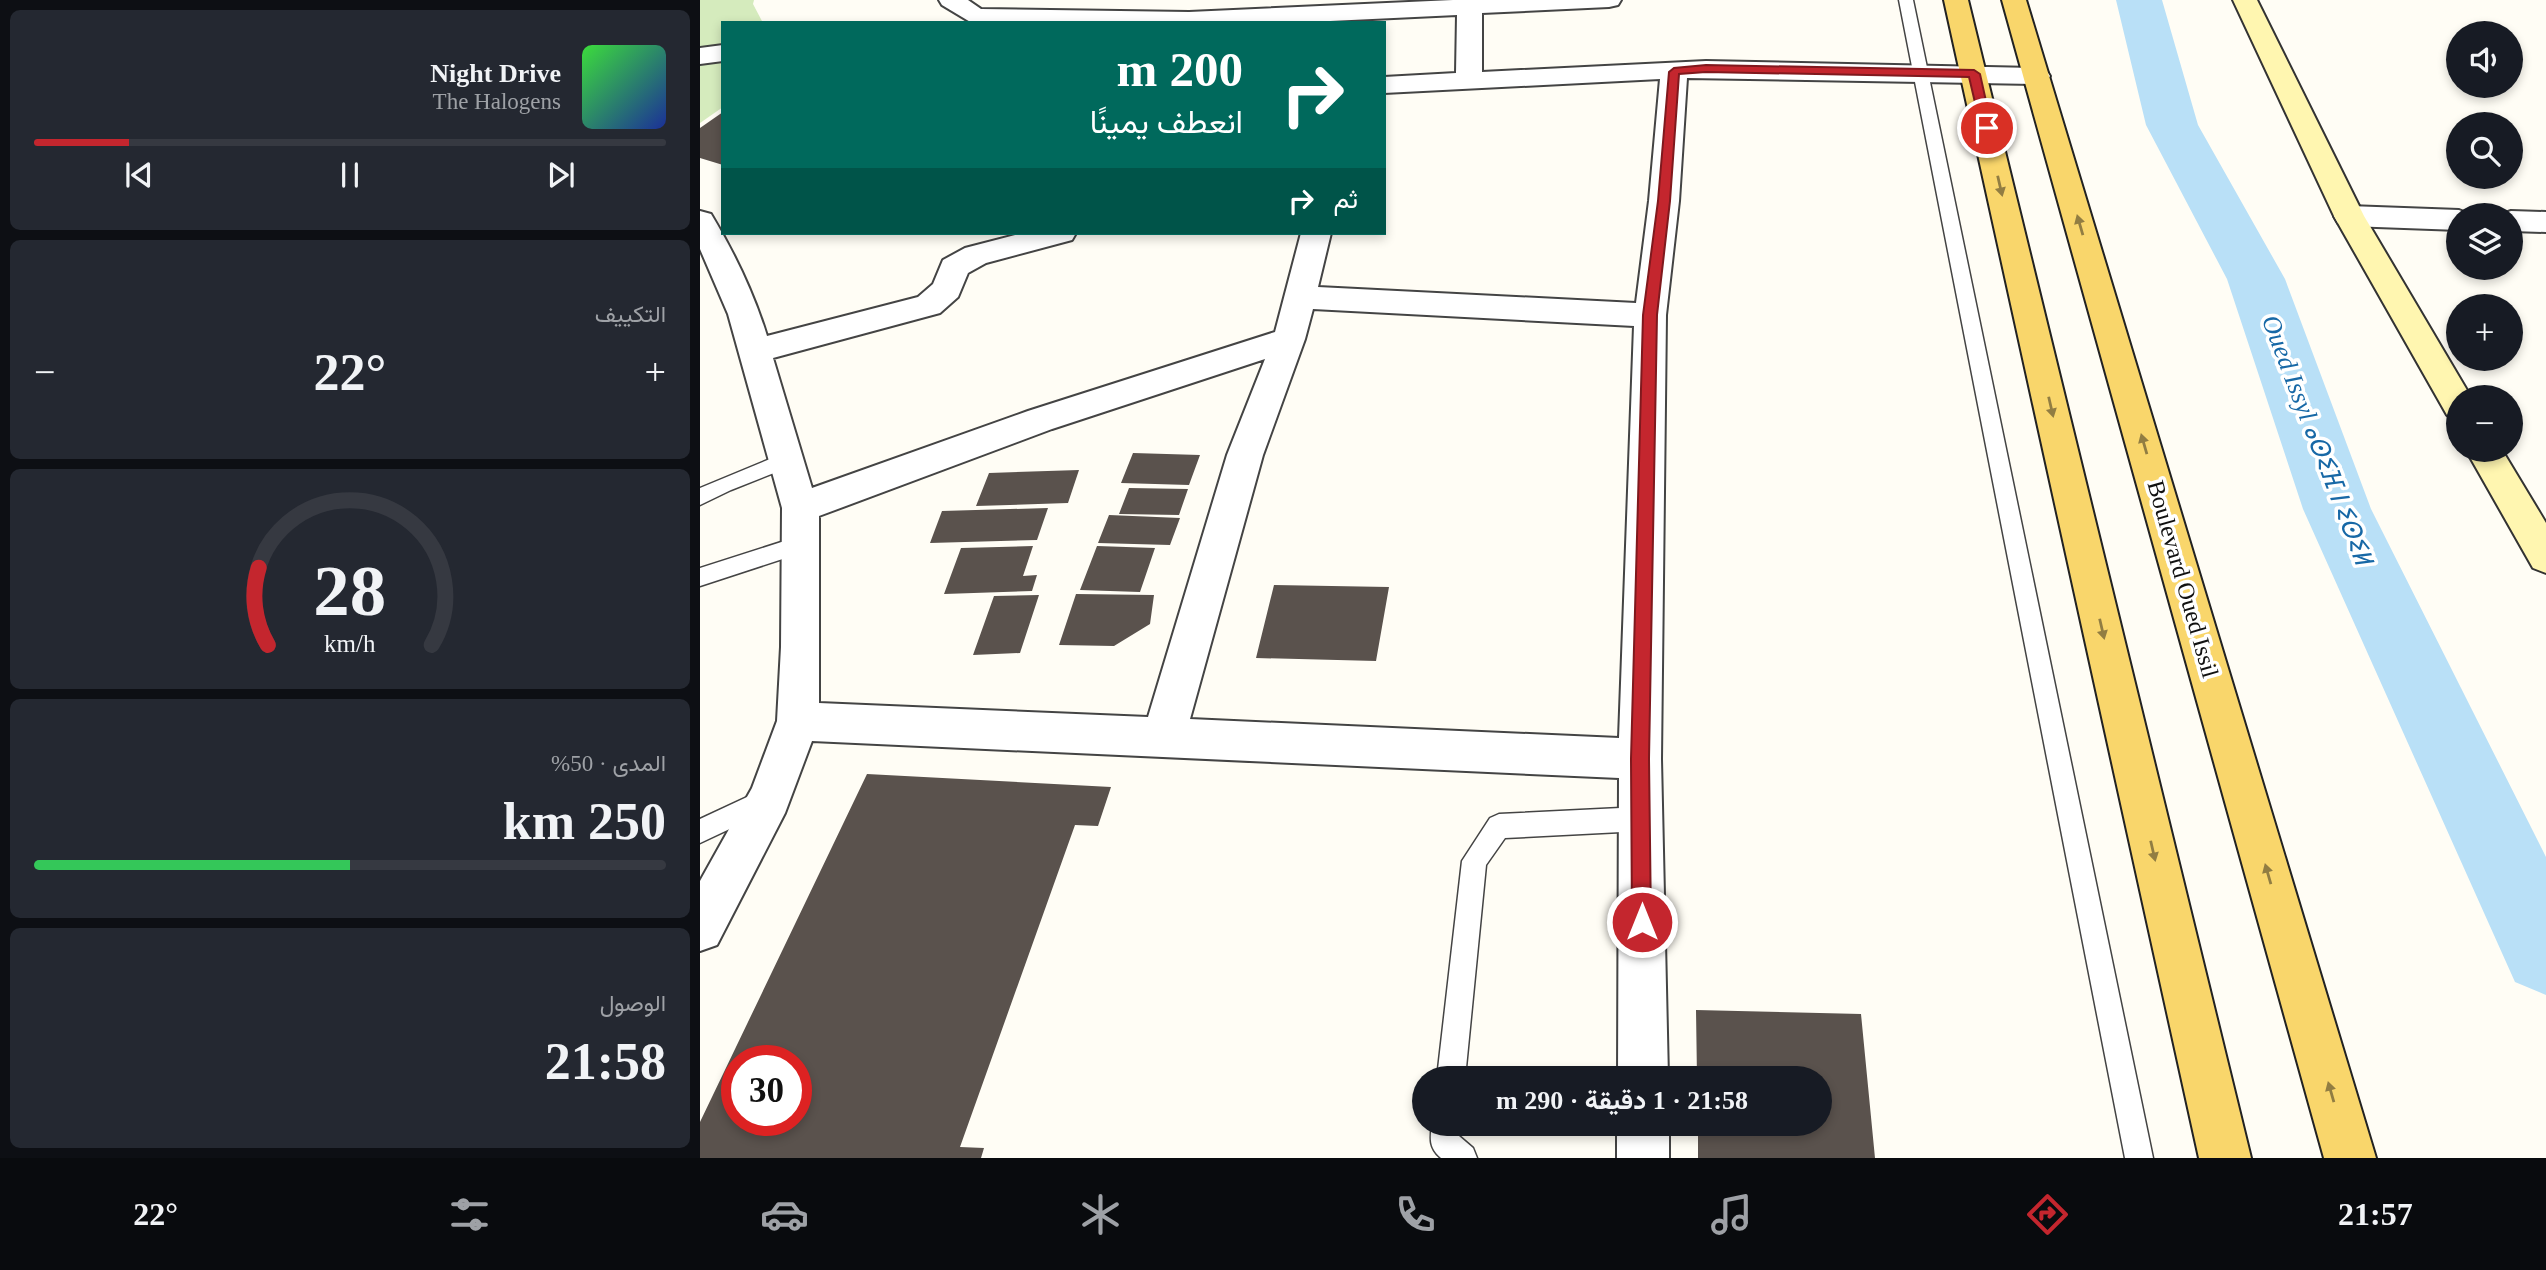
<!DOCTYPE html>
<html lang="ar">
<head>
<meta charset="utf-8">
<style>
	:root { --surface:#171b24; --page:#242831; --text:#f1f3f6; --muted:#9ea1a6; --line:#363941; --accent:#c4262e }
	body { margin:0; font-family:"Times New Roman",Vazirmatn,"Noto Sans Tifinagh",serif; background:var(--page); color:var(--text); direction:rtl; height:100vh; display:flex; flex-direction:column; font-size:26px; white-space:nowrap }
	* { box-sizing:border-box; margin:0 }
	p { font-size:23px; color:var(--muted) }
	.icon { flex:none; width:38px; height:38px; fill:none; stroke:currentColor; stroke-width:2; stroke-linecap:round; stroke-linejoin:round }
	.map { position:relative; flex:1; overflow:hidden; direction:ltr }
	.panel { display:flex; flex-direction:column; gap:10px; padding:10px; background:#0d0f14; width:700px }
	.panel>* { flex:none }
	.banner { position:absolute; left:21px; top:21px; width:665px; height:214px; border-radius:0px; box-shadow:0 4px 10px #0003; direction:rtl; background:#00695c; color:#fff; overflow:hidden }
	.controls { position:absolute; left:1746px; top:21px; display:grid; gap:14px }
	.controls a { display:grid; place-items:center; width:77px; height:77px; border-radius:50%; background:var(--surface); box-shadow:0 4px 10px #0003; font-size:35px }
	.speed { position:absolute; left:21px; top:1045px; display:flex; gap:14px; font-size:35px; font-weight:700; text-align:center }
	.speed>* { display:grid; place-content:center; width:91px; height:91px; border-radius:50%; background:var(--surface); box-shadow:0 4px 10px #0003; line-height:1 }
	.speed .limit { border:10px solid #d22; background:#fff; color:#111 }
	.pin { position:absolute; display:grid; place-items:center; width:60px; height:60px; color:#fff; margin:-30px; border:4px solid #fff; border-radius:50%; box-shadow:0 2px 7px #0007 }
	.me { position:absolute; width:77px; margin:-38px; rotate:0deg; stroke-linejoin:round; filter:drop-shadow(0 0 5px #0008) }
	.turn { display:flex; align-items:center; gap:24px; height:147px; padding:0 28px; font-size:32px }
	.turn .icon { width:91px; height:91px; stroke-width:2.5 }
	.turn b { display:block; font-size:49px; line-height:60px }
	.then { display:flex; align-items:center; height:66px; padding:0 28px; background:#0003; gap:14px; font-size:26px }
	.big { font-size:52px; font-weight:700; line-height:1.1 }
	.panel .tile { flex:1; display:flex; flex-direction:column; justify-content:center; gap:10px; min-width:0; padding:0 24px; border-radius:10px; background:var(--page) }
	.panel .dial { align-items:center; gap:0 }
	.dial svg { height:182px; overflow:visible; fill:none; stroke:var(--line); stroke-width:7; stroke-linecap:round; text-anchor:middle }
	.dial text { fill:var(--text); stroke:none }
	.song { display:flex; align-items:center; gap:21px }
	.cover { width:84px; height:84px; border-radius:10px; background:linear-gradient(135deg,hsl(120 70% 55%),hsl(230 70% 35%)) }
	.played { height:7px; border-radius:4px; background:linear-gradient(90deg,var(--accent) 15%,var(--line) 15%) }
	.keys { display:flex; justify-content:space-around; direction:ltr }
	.heat { display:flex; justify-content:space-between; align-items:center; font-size:38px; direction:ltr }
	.charge { height:10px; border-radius:5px; background:linear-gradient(90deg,#34c759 50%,var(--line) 0) }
	.trip { position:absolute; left:712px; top:1066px; width:420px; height:70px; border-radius:35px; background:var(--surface); box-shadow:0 4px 10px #0003; font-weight:700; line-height:70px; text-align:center; direction:rtl }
	.tab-bar { display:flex; height:112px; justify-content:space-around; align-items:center; background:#090b0e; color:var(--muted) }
	.tab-bar .icon { width:49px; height:49px }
	.tab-bar .on { color:var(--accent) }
	.tab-bar b { font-size:32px; color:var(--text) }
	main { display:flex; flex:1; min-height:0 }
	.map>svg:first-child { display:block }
	.green { fill:#d5ebbd }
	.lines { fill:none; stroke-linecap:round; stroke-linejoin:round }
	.river { fill:#b9e0f7; fill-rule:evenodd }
	.building { fill:#5a524d; fill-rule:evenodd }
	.lane-casing { stroke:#444; stroke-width:3 }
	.street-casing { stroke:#444; stroke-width:4 }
	.secondary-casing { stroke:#333; stroke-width:4 }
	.primary-casing { stroke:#222; stroke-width:4 }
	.lane { fill:#fff; fill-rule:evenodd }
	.street { fill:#fff; fill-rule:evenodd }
	.secondary { fill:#fff6b0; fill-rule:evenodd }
	.primary { fill:#f9d66b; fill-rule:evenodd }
	.oneway { fill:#917d42 }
	.route { fill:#c4262e; stroke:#7f191e; stroke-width:2 }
	.labels { text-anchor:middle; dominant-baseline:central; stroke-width:7; stroke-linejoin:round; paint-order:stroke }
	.street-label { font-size:24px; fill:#111; stroke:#fff }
	.water-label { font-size:26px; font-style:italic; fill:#1768a6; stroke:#fff }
</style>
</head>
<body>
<main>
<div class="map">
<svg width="1846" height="1158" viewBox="0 0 1846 1158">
	<rect width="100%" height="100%" fill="#fffdf5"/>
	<!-- green -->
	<path class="green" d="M0 0H54L53 4 63 23H23V107L0 123Z"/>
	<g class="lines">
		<!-- river -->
		<path class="river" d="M1416 0H1462L1498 125 1585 279 1671 509 1846 857V995L1815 982 1603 509 1527 279 1446 125Z"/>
	</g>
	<!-- building -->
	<path class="building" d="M23 112V165L0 158V128Z
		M433 453 500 455 489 485 421 483Z
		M379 470 368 503 276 506 289 473Z
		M429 488 488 489 479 515 419 514Z
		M348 508 337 540 230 543 242 511Z
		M409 515 480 518 470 545 398 543Z
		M333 546 323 576 337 575 332 591 244 594 261 548Z
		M397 546 455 548 440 592 380 590Z
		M574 585 689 587 676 661 556 658Z
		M376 594 454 595 450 624 414 646 359 645Z
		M339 595 320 653 273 655 294 596Z
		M167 774 411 787 398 826 375 825 260 1147 284 1148 281 1158H0V1122ZM37 1060H96V1120H37Z
		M996 1010 1161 1014 1175 1158H998V1124H1120V1078H997Z"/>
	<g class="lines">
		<defs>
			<path id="lane" d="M1199 0H1213L1453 1158H1425Z
				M87 452 94 455 97 460 94 465 31 490 0 505V488Z
				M100 536 107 539 110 545 107 551 0 586V568Z
				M62 790 70 794 74 802 70 810 0 843V819Z
				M941 807 950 811 953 819 950 827 941 831 805 838 786 865 765 1078H737L762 861 790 818 799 814Z
				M732 1124H760L759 1136 773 1148 777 1158H741C729 1148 730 1139 732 1124Z"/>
			<path id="street" d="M239 0H268L281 9 489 12 753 0H921L918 5 909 7 782 13V72L1006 61 1337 68 1346 70 1350 76 1346 82 1337 84 987 78 979 201 966 315 961 759 968 1078H918L919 778 112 741 85 813 17 945 0 951V881L52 788 77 721 81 647 82 508 28 314 0 249V211L11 214C34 252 54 294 67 336L218 297 233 284 243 260 265 248 323 233H376L372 240 286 263 268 273 258 297 240 313 73 358 112 488 328 411 575 332 601 233H631L618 287 936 303 949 201 960 79 684 93V77L756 73 757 15 588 23H272L242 5ZM613 309 934 326 919 738 490 719 563 455 605 339ZM565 359 527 455 448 717 119 703V516L352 429Z
				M23 45V61L0 64V48Z
				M1649 206 1759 210 1771 215H1759V230L1649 226 1638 223 1634 216 1638 209Z
				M1811 211 1846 212V232L1811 231V215H1800Z
				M917 1124H969V1158H917Z"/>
			<path id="secondary" d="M1533 0H1557L1664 216 1771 397H1759V419L1747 415 1634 216Z
				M1766 450H1802L1846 523V573L1833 568Z"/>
			<path id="primary" d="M1244 0H1268L1551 1158H1499Z
				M1302 0H1326L1676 1158H1624Z"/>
		</defs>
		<!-- lane casing -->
		<use href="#lane" class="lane-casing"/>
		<!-- street casing -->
		<use href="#street" class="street-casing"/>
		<!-- secondary casing -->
		<use href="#secondary" class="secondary-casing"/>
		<!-- primary casing -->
		<use href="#primary" class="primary-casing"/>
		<!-- lane -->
		<use href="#lane" class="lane"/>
		<!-- street -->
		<use href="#street" class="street"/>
		<!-- secondary -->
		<use href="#secondary" class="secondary"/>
		<!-- primary -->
		<use href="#primary" class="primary"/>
	</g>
	<!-- one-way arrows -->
	<defs><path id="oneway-solid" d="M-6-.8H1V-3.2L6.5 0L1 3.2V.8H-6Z" transform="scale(1.75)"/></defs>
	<g class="oneway">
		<use href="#oneway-solid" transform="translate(1300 186) rotate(77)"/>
		<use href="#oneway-solid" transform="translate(1380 225) rotate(-106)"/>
		<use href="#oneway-solid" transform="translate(1351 407) rotate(77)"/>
		<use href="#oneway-solid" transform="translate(1444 444) rotate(-106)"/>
		<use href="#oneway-solid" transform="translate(1402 629) rotate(77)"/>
		<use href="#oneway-solid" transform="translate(1453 851) rotate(77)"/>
		<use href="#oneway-solid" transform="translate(1568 874) rotate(-106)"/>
		<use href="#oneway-solid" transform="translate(1631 1092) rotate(-106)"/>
	</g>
	<!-- route -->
	<path class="route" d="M1006 65 1274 70 1280 74 1292 128 1287 131 1281 128 1269 77 1006 72 979 74 970 201 957 315 949 759 951 922 949 929 942 932 935 929 932 922 931 759 943 315 958 201 969 72 974 68Z"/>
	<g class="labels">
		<!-- street labels -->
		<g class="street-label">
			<text transform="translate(1483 579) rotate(74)">Boulevard Oued Issil</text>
		</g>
		<!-- water labels -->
		<g class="water-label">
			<text transform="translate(1617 440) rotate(69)">Oued Issyl ⴰⵙⵉⴼ ⵏ ⵉⵙⵉⵍ</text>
		</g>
	</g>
</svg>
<div class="controls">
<a><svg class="icon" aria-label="sound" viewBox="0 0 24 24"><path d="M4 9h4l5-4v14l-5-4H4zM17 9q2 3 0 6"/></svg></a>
<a><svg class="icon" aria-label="search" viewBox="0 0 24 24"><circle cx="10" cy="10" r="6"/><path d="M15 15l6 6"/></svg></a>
<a><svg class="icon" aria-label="layers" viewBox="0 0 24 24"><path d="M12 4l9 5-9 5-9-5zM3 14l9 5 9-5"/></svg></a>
<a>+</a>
<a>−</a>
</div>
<div class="speed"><div class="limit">30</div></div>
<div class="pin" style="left:1287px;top:128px;background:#d93025"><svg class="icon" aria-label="arrive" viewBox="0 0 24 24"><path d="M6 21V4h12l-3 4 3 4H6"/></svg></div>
<svg class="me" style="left:942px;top:922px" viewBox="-20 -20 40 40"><circle r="17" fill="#c4262e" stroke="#fff" stroke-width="3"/><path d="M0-11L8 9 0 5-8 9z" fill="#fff"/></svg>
<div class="trip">21:58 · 1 دقيقة · 290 m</div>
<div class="banner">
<div class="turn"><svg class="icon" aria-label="right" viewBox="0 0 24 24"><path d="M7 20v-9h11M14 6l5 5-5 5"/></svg><div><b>200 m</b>انعطف يمينًا</div></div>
<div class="then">ثم<svg class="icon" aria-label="right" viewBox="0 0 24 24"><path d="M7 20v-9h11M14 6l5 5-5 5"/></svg></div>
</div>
</div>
<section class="panel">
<div class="tile">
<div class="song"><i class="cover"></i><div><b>Night Drive</b><p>The Halogens</p></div></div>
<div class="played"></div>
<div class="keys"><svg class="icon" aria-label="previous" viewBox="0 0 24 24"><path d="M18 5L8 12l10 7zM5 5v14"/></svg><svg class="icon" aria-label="pause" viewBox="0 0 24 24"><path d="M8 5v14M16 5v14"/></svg><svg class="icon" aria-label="next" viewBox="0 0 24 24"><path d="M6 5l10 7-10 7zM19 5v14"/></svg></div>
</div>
<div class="tile"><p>التكييف</p>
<div class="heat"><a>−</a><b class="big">22°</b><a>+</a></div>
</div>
<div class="tile dial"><svg viewBox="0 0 100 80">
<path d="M14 69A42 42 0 1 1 86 69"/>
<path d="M14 69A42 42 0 0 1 10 35" stroke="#c4262e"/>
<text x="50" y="56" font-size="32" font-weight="700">28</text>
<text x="50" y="72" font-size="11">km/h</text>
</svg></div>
<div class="tile"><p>المدى · 50%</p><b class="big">250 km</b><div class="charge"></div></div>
<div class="tile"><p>الوصول</p><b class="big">21:58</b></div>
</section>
</main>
<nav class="tab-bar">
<b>21:57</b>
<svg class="icon on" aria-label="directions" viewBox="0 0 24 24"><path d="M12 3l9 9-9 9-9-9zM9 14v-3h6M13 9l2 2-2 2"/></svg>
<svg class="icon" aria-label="music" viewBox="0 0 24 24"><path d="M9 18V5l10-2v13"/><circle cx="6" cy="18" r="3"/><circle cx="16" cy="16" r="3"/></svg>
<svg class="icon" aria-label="phone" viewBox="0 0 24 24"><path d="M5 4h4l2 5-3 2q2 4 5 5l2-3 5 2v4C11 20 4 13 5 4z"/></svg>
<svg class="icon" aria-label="climate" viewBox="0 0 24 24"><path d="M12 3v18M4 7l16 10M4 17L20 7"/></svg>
<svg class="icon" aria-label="car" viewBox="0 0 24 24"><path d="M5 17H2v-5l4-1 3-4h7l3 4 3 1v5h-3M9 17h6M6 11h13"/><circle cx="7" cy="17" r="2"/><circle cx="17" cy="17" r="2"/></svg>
<svg class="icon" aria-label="filters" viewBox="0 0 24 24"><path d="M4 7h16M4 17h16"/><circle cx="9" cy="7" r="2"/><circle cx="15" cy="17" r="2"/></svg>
<b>22°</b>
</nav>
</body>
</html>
